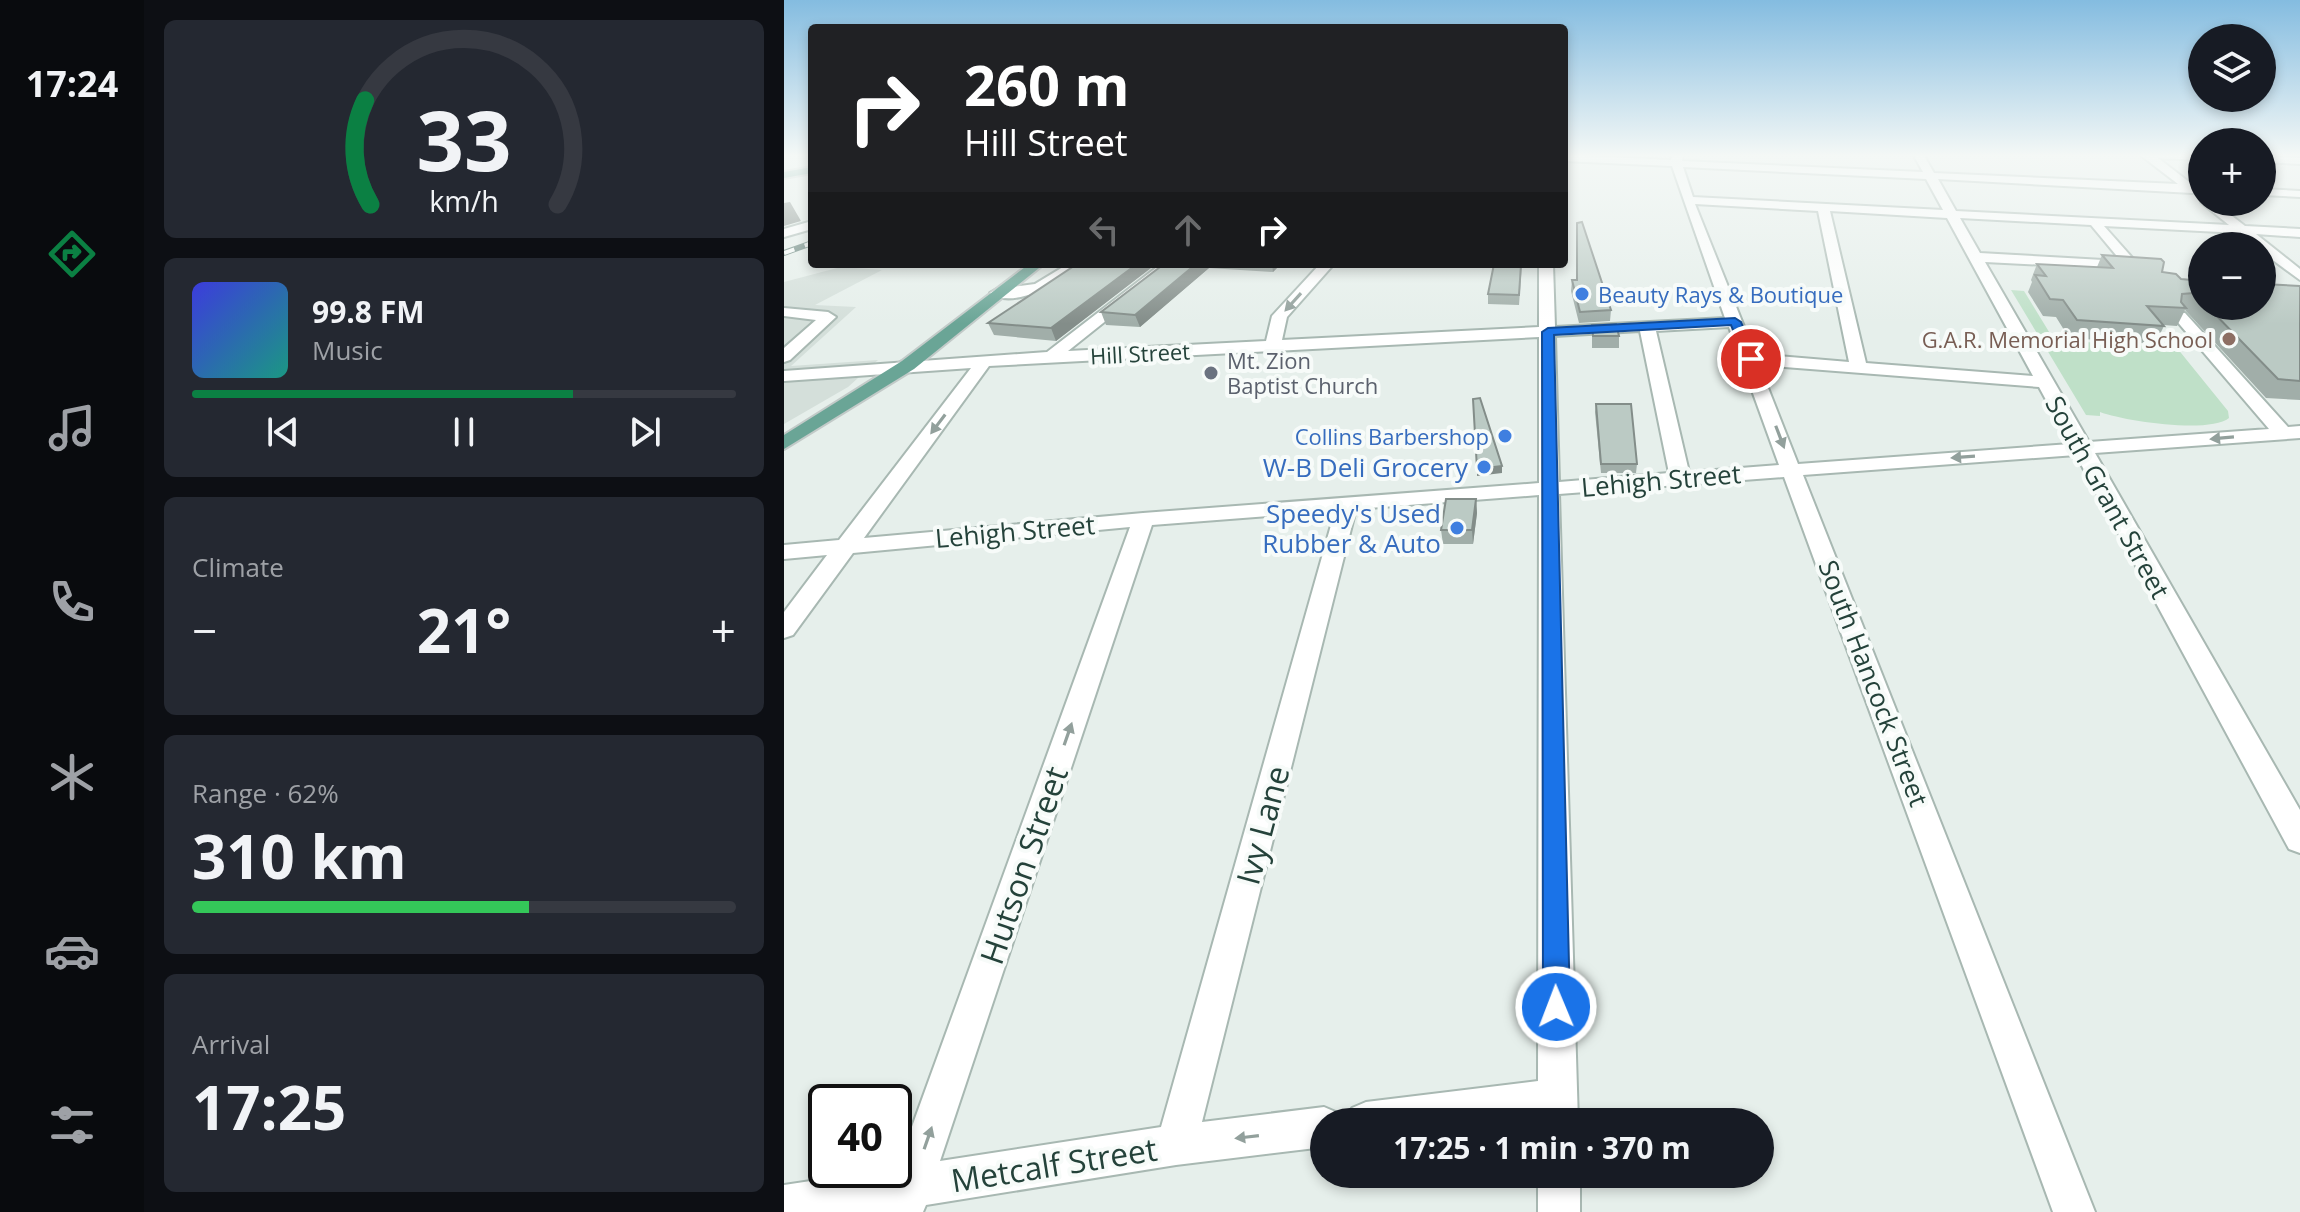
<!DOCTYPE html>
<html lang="en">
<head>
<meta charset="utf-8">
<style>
	:root { --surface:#171b24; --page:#242831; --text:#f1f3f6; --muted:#9ea1a6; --line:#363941; --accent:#0b8043 }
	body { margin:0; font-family:"Open Sans",sans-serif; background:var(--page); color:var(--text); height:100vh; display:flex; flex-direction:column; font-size:30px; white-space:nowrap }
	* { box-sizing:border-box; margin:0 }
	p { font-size:26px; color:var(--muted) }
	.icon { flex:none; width:44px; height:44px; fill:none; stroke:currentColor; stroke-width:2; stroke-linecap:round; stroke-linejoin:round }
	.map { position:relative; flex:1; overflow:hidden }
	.details { display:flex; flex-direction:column; gap:20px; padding:20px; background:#0d0f14; width:640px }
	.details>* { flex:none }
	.guide { position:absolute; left:24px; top:24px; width:760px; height:244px; border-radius:8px; box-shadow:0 4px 12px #0003; background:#202124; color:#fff; overflow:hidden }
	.controls { position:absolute; left:1404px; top:24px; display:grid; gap:16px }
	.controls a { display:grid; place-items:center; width:88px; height:88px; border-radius:50%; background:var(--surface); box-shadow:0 4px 12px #0003; font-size:40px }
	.speed { position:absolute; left:24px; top:1084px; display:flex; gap:16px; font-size:40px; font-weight:700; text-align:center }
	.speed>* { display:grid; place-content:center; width:104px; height:104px; border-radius:50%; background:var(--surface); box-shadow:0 4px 12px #0003; line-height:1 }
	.speed .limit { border:4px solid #111; border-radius:12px; background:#fff; color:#111 }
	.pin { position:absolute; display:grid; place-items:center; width:68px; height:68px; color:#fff; margin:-34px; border:4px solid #fff; border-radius:50%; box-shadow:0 2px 8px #0007 }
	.me { position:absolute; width:88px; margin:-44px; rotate:359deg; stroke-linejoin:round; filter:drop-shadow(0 0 6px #0008) }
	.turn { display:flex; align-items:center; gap:28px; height:168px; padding:0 24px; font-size:36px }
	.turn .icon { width:104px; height:104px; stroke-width:2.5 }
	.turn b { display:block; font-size:56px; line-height:68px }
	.lanes { display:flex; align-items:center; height:76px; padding:0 24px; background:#0003; justify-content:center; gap:40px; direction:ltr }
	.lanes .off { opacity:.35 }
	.big { font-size:60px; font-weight:700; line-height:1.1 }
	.details .widget { flex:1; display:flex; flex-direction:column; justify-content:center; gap:12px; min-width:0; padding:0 28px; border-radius:12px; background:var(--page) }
	.details .dial { align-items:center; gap:0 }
	.dial svg { height:208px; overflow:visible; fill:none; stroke:var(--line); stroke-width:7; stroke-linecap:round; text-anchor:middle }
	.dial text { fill:var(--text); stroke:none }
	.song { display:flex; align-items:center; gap:24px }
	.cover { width:96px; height:96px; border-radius:12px; background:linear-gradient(135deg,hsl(240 70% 55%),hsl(170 70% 35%)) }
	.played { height:8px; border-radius:4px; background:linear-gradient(90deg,var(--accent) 70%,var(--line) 70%) }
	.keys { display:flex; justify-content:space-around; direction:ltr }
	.heat { display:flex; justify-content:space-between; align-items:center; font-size:44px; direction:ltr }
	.charge { height:12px; border-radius:6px; background:linear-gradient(90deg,#34c759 62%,var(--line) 0) }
	.trip { position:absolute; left:526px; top:1108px; width:464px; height:80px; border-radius:40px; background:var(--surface); box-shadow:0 4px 12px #0003; font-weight:700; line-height:80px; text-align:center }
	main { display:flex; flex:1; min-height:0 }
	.tabs { display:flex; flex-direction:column; width:144px; justify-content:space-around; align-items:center; background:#090b0e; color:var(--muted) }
	.tabs .icon { width:56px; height:56px }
	.tabs .active { color:var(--accent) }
	.tabs b { font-size:36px; color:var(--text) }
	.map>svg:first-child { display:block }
	.built { fill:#d4dfda }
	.green { fill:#bfe0c8 }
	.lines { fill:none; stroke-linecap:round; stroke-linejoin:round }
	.minor-casing { stroke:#a8b8b2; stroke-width:4 }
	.major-casing { stroke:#c2cac8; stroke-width:4 }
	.minor { fill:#fff; fill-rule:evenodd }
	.major { fill:#6aa596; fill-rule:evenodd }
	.rail-far1-casing { stroke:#5f7d75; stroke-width:4 }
	.rail-casing { stroke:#5f7d75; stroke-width:6 }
	.rail-far1 { stroke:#f7fbf9; stroke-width:3; stroke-dasharray:9; stroke-linecap:butt }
	.rail { stroke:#f7fbf9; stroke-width:4; stroke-dasharray:11; stroke-linecap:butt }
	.wall { fill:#a1aea9 }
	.shaded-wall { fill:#838d89 }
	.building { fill:#bbcac4; stroke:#838d89; stroke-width:2 }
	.oneway { fill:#92a09c }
	.route { fill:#1a73e8; stroke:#114b97; stroke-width:2 }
	.shop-dot { fill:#3f7fe0; stroke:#f7fbf9; stroke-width:3 }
	.education-dot { fill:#8d6e63; stroke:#f7fbf9; stroke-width:3 }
	.worship-dot { fill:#6b7280; stroke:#f7fbf9; stroke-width:3 }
	.labels { text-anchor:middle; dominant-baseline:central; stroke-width:8; stroke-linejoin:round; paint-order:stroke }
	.far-shop-label { font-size:22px; fill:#366cbe; stroke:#f7fbf9; text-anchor:start }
	.far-education-label { font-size:22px; fill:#785e54; stroke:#f7fbf9; text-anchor:end }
	.far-street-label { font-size:22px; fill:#24423a; stroke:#f7fbf9 }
	.far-worship-label { font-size:22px; fill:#5b616d; stroke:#f7fbf9; text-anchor:start }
	.shop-label { font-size:26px; fill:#366cbe; stroke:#f7fbf9; text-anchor:end }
	.street-label { font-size:26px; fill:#24423a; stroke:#f7fbf9 }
	.near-street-label { font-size:32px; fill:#24423a; stroke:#f7fbf9 }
</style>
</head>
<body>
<main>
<nav class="tabs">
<b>17:24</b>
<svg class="icon active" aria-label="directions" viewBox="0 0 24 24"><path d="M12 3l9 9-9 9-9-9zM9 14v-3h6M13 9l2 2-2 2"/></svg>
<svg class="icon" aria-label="music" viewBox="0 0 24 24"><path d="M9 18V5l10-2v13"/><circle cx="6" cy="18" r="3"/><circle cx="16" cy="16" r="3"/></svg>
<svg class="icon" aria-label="phone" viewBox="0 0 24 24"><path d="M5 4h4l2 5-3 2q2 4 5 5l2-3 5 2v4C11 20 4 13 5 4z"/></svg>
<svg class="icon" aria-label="climate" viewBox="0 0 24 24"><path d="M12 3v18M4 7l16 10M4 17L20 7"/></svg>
<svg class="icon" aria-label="car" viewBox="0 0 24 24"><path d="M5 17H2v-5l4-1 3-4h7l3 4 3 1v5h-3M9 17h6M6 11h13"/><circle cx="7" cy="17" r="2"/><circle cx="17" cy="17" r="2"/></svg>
<svg class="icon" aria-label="filters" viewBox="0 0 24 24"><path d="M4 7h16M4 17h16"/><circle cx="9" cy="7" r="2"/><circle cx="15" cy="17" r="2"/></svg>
</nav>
<section class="details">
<div class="widget dial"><svg viewBox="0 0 100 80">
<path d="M14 69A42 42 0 1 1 86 69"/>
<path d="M14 69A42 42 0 0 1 12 29" stroke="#0b8043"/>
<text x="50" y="56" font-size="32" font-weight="700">33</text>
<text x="50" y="72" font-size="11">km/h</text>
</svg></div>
<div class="widget">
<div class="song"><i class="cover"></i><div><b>99.8 FM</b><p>Music</p></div></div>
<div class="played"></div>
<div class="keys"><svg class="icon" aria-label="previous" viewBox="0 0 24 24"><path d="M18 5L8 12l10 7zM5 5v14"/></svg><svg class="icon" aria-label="pause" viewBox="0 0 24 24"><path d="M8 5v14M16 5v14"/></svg><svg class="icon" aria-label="next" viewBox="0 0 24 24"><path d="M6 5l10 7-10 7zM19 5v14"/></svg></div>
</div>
<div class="widget"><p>Climate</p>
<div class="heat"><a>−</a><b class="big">21°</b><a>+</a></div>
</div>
<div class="widget"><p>Range · 62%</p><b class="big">310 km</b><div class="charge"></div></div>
<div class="widget"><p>Arrival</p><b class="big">17:25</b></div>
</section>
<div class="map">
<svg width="1516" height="1212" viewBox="0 0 1516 1212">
	<rect width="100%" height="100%" fill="#e6efeb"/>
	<!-- built -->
	<path class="built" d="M57 267 98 270 31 305 72 307 7 366 94 360 64 387 0 424V282Z"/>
	<!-- green -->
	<path class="green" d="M1227 290 1240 291 1270 340 1393 348 1444 411 1445 418C1425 434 1340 421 1316 412V416L1302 415Z"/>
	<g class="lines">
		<defs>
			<path id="minor" d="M889 154H899L898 161 1139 172 1129 154H1139L1150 173 1394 184 1355 154H1418V160L1374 158 1409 185 1418 186V192L1408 193 1154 179 1172 211 1445 225 1419 204 1417 202 1418 201 1430 202 1461 226 1516 229V237L1472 234 1516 269V280L1478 252V246H1470L1455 233 1320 226 1352 262 1342 269 1201 262 1305 442 1485 429 1391 319V313H1401L1504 427 1516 426V438L1311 453 1516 810V853L1505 849 1292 455 1019 475 1311 1212H1269L1000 477 775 494 794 1122H562L568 1108 582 1102 754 1081 755 495 572 509 418 1122 540 1107 554 1113 558 1122H540V1147L392 1165 142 1205 139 1212H0V1185L113 1168 346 527 69 553 9 635 0 638V612L43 555 0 559V545L55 540 187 368 0 381V371L263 352 377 264H393L284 351 482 341 488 316 536 264H550L503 317 498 340 755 327V264H769L771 327 941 318 888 166 780 161V155L887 160ZM899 167 1142 179 1159 210 909 197ZM911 204 1034 211 1065 362 971 354ZM1046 211 1163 218 1249 376 1082 363ZM1176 218 1307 225 1337 261 1196 253ZM945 327 995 465 905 472 872 331ZM856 331 885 473 775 482 771 336ZM755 337V483L359 513 80 538 205 366ZM975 365 1255 387 1286 444 1014 464ZM551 511 377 1127 156 1161 368 525Z
				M1478 156 1516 158V164L1478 162Z
				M1478 189 1516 191V197L1478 195Z
				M28 221V229L0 237V229Z
				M284 264H300C282 282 228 310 206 293L213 289 251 284Z
				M0 308 44 312 52 317 6 360 0 362V348L32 320 0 316Z
				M754 1174H796V1212H754Z"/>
			<path id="major" d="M28 167V173L0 178V172Z
				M245 264H260L130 369 0 449V435L118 361Z"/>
		</defs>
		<!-- minor casing -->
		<use href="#minor" class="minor-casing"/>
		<!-- major casing -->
		<use href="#major" class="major-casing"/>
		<!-- minor -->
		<use href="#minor" class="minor"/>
		<!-- major -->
		<use href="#major" class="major"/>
		<defs>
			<path id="rail-far1" d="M24 244 28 243"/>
			<path id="rail" d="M0 253 28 243"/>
		</defs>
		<!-- rail-far1 casing -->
		<use href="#rail-far1" class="rail-far1-casing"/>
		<!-- rail casing -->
		<use href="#rail" class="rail-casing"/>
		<!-- rail-far1 -->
		<use href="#rail-far1" class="rail-far1"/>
		<!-- rail -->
		<use href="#rail" class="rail"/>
	</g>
	<!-- wall -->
	<path class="wall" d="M1318 255 1378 272 1397 279 1418 281V306H1478L1516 286V400L1482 398 1401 310 1393 326 1379 325 1380 326 1371 344 1285 338 1272 317 1259 316 1244 292 1248 282 1247 280 1253 264 1313 267Z
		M293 264H372L272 341 210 335 204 323Z
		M380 264H497L489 272 425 268 356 327 322 325 317 312Z
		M738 264 735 305 704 304V294Z
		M788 280 827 310 826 321 795 323 787 291Z
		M808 325 835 336V348H808Z
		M812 404 853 464 852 473H817L811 412Z
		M692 499 693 513 689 544H659L657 530Z"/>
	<!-- shaded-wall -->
	<path class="shaded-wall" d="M6 202 17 221 0 226V203Z
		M353 264H372L272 341 267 328Z
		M412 264H424L425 268 356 327 351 315Z
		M488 264H497L489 272Z
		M718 466V473L693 476V469Z
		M692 499 693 513 689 544 688 530Z"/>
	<!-- building -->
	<path class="building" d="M798 222 827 310 796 312 788 280H793V223Z
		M1318 255 1377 259 1380 262 1378 272 1392 274 1397 279 1418 281V301L1410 293 1398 294 1397 302 1402 308 1363 306 1380 326 1293 320 1279 300 1266 299 1251 275 1262 276 1253 264 1329 268Z
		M293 264H353L267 328 204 323Z
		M380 264H412L351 315 317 312Z
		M710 264H737L735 295 704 294Z
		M1478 284 1516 286V381L1494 379 1423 306H1478Z
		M832 324 835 336H809L808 325Z
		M696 398 718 466 693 469 689 399Z
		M812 404H847L853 464H817Z
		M662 499H692L688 530H657Z"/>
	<!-- one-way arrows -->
	<defs><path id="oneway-solid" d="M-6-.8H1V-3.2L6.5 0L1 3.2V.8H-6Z" transform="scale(2)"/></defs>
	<g class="oneway">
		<use href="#oneway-solid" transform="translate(509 302) rotate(132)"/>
		<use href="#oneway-solid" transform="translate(154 424) rotate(127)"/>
		<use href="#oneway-solid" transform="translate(996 437) rotate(69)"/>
		<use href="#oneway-solid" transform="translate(1438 438) rotate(175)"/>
		<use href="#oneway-solid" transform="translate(1179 457) rotate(176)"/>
		<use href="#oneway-solid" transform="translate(284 734) rotate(-71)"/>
		<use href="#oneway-solid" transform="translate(463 1137) rotate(173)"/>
		<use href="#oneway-solid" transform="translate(144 1138) rotate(-71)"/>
	</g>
	<!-- sky -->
	<linearGradient id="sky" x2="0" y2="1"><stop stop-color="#84bce0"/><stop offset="0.48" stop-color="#f4f8f6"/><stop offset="1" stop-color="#f4f8f6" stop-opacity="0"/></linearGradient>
	<rect width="1516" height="324" fill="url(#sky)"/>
	<!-- route -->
	<path class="route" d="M951 318 957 322 973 359 971 362 961 359 947 325 770 335 786 1007 782 1017 772 1021 763 1017 759 1007 758 332 764 328Z"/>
	<!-- markers -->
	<g class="shop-dot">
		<circle cx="798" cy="294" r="8"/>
		<circle cx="721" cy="436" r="8"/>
		<circle cx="700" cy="467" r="8"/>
		<circle cx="673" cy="528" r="8"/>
	</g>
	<circle class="education-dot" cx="1445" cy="339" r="8"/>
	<circle class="worship-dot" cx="427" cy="373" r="8"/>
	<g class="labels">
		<!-- far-shop labels -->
		<g class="far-shop-label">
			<text x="814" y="294">Beauty Rays &amp; Boutique</text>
			<text x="705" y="436" text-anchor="end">Collins Barbershop</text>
		</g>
		<!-- far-education labels -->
		<g class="far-education-label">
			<text x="1429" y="339">G.A.R. Memorial High School</text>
		</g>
		<!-- far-street labels -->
		<g class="far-street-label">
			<text transform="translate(356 353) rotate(-3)">Hill Street</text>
		</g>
		<!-- far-worship labels -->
		<g class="far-worship-label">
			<text x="443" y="360">Mt. Zion<tspan x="443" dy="25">Baptist Church</tspan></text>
		</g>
		<!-- shop labels -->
		<g class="shop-label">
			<text x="684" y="467">W-B Deli Grocery</text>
			<text x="657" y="513">Speedy's Used<tspan x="657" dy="30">Rubber &amp; Auto</tspan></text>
		</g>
		<!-- street labels -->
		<g class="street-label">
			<text transform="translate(877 480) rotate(-5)">Lehigh Street</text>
			<text transform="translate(1324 497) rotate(61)">South Grant Street</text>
			<text transform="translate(231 531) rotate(-5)">Lehigh Street</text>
			<text transform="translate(1090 683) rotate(69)">South Hancock Street</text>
		</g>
		<!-- near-street labels -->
		<g class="near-street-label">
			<text transform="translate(478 825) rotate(-75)">Ivy Lane</text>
			<text transform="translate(239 865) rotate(-71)">Hutson Street</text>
			<text transform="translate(270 1164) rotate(-9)">Metcalf Street</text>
		</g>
	</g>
</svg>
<div class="controls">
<a><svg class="icon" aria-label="layers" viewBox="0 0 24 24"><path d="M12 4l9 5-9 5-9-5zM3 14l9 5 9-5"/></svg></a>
<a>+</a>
<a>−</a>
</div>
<div class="speed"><div class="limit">40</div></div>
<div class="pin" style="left:967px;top:359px;background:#d93025"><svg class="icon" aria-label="arrive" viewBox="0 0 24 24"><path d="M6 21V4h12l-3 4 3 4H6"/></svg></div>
<svg class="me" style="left:772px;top:1007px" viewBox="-20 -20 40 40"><circle r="17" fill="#1a73e8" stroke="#fff" stroke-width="3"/><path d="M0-11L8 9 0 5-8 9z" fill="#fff"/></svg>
<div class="trip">17:25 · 1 min · 370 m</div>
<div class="guide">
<div class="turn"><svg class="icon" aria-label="right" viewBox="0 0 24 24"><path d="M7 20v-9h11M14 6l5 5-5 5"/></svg><div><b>260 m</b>Hill Street</div></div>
<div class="lanes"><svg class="icon off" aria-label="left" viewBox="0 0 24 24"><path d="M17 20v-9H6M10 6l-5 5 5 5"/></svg><svg class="icon off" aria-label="ahead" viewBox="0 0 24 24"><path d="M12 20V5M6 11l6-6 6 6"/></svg><svg class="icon" aria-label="right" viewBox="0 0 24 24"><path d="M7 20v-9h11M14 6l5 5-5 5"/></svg></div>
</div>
</div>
</main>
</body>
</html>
